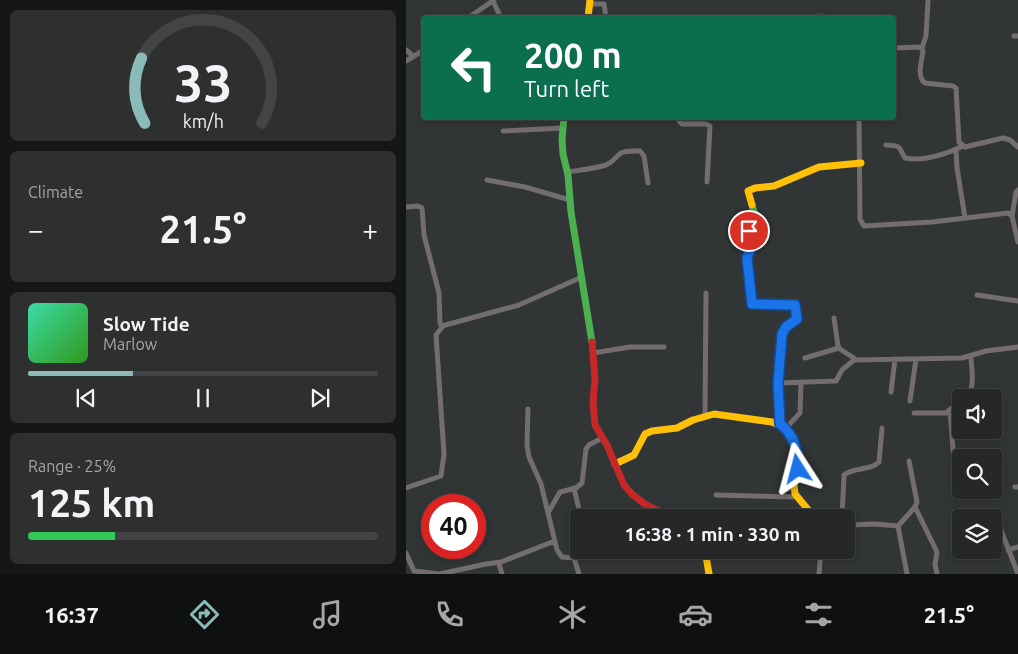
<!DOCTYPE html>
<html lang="en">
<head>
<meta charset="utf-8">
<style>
	:root { --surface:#262828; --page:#2e3030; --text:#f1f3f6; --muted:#a4a6a8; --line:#424445; --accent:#8bbbb9 }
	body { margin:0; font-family:Ubuntu,sans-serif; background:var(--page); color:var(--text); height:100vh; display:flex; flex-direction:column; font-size:19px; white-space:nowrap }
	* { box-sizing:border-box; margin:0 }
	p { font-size:16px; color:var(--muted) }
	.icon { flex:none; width:28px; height:28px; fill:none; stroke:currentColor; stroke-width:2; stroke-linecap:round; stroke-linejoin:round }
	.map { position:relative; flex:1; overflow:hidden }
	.sheet { display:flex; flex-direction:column; gap:10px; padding:10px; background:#151616; width:406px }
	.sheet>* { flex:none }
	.hud { position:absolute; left:15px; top:15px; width:475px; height:105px; border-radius:5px; box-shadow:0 2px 8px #0003,0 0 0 1px var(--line); background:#0b6e4f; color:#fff; overflow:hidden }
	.tools { position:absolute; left:546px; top:389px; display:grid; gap:10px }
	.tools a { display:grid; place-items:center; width:50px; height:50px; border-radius:5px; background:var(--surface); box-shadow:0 2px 8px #0003,0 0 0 1px var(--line); font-size:25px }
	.speed { position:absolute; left:15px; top:494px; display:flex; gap:10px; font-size:25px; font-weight:700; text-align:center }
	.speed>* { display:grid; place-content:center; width:65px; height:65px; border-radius:50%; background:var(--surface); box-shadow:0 2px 8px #0003,0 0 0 1px var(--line); line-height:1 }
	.speed .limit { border:8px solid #d22; background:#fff; color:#111 }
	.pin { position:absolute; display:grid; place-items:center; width:42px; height:42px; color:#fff; margin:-21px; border:2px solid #fff; border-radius:50%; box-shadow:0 1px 5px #0007 }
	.me { position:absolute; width:55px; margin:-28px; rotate:351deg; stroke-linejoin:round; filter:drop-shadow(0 0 4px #0008) }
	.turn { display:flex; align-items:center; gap:18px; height:105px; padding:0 20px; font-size:22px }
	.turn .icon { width:65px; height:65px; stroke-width:2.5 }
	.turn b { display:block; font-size:35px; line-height:42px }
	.big { font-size:38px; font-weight:700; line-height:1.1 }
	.sheet .tile { flex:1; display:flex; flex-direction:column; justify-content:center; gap:8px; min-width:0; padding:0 18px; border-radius:8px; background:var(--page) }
	.sheet .dial { align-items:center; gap:0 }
	.dial svg { height:130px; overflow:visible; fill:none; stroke:var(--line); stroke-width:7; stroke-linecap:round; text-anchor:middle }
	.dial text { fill:var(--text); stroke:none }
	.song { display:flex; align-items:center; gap:15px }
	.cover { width:60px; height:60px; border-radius:8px; background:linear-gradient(135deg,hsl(160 70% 55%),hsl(110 70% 35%)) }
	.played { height:5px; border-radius:2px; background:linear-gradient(90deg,var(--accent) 30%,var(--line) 30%) }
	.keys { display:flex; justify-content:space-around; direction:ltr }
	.heat { display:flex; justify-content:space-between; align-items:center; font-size:28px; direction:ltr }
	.charge { height:8px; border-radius:4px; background:linear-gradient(90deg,#34c759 25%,var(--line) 0) }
	.trip { position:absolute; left:164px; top:509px; width:285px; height:50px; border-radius:5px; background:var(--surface); box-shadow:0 2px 8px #0003,0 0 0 1px var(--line); font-weight:700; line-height:50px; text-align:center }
	.menu { display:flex; height:80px; justify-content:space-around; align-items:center; background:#0f1010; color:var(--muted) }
	.menu .icon { width:35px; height:35px }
	.menu .on { color:var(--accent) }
	.menu b { font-size:22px; color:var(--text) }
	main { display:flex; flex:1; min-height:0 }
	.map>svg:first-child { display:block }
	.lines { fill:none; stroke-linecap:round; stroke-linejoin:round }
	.street { stroke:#736d6f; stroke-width:5 }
	.fast { stroke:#4caf50; stroke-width:7 }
	.slow { stroke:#ffc107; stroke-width:7 }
	.jam { stroke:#c62828; stroke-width:7 }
	.route-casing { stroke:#114b97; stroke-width:12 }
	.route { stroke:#1a73e8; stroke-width:9 }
</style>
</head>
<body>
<main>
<section class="sheet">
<div class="tile dial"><svg viewBox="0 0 100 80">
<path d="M14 69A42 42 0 1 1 86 69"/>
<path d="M14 69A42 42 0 0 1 12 29" stroke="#8bbbb9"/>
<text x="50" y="56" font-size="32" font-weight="700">33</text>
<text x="50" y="72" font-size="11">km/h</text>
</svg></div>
<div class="tile"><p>Climate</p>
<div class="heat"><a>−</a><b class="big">21.5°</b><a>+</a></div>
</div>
<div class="tile">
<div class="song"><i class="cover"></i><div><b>Slow Tide</b><p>Marlow</p></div></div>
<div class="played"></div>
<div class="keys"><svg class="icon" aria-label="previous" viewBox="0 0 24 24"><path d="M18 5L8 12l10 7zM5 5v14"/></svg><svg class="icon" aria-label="pause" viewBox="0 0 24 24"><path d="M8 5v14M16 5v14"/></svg><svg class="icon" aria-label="next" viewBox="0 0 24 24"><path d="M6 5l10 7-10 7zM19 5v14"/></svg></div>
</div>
<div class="tile"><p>Range · 25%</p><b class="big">125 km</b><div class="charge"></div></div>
</section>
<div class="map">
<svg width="612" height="574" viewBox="0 0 612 574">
	<rect width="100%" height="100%" fill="#323535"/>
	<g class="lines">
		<!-- street -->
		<path class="street" d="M87 1 95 18
			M184 4H198L200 18
			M62 18 88 0
			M390 18 416 16 428 18
			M608 36H612
			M488 48 514 47 517 51C516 61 510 76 519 83L547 86 550 88 553 142 559 147 597 138 604 140 612 147
			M516 48 520 36 522 0
			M0 50 7 56
			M0 61 18 50
			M273 118V121L276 124H299L304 126 301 182
			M453 118 454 219 458 226 526 222 602 213 606 216 612 242
			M97 131 157 128
			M480 145C496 146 492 146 499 158 516 162 541 154 557 146
			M550 149 551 168 559 218
			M161 172C174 170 187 169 200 165 208 162 209 157 215 153 220 150 229 151 234 151L238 156 242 183
			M81 180 119 187 164 200
			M0 207 12 206 16 208 18 235 33 293 34 323 36 326 113 305 176 277
			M606 216 610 192 612 190
			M571 295 612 301
			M428 318 432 346 434 349 451 360
			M187 353 224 347H258
			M399 358 433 348
			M372 383 430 381 436 370 448 360 556 358 580 351 612 347
			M485 392 489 359
			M558 398C571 390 565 369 565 356
			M504 401 510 359
			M122 409 121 445 123 457 135 484 151 550 156 557 168 558 173 574
			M544 411 548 462
			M508 413H540L555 400
			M299 415 300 293
			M379 429 394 413 395 382
			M609 487H612
			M0 488 35 476 38 454 30 335 37 326
			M168 488 175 518
			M310 495 391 497
			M509 507 531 552 529 564 531 574
			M142 513 154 492 170 488 176 483 180 449 183 445 196 438
			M436 518 438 475C448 467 464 471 473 462L476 428
			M440 525 469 524 492 526 501 574
			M593 525 612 574
			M492 526 509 507 511 502 503 461
			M602 550 612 547
			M0 553 8 571 34 574 80 564 95 562
			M96 574 93 564 95 562 149 541
			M413 574 415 550"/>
		<!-- fast -->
		<path class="fast" d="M158 118 156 139 157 154 162 175 165 212 186 342
			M346 205 348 212 341 216 345 247 341 258 346 304 389 305 391 319C387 322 382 325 379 329 368 348 373 402 374 424"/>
		<!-- slow -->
		<path class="slow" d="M182 18 184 0
			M346 205 342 191 349 188 368 186 413 167 455 163
			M209 464 228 455 239 434 246 431 271 428 287 420 308 414 366 422 377 427 388 442 392 461 388 484 389 494 409 518
			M299 550 303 574"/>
		<!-- jam -->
		<path class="jam" d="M186 342 189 379 187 402 189 425 201 445 218 485 227 495 240 505 269 518"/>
	</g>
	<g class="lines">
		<defs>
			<path id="route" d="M343 231 345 247 341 258 346 304 389 305 391 319 380 327 376 334 372 383 374 424C388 434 393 453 392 469"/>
		</defs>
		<!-- route casing -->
		<use href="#route" class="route-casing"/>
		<!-- route -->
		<use href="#route" class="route"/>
	</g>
</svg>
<div class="tools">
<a><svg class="icon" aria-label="sound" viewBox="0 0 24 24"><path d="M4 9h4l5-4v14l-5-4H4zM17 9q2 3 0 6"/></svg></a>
<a><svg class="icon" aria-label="search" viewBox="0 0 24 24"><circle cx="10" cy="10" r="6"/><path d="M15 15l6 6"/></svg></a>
<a><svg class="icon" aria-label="layers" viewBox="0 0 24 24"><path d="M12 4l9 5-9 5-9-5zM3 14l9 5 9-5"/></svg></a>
</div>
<div class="speed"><div class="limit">40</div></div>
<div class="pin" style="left:343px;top:231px;background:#d93025"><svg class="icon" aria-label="arrive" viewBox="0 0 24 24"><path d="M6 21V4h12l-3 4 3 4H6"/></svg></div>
<svg class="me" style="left:392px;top:469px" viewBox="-20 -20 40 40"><path d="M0-17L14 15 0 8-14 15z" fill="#1a73e8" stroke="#fff" stroke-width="4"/></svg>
<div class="trip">16:38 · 1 min · 330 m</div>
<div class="hud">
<div class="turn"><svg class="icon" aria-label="left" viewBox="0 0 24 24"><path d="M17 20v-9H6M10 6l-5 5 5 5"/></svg><div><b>200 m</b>Turn left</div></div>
</div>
</div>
</main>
<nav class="menu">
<b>16:37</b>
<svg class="icon on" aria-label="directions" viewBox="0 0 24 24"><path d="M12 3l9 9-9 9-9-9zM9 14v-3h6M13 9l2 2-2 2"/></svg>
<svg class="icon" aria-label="music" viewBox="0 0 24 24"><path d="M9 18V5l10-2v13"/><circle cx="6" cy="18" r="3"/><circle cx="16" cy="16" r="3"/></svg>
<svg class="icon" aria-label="phone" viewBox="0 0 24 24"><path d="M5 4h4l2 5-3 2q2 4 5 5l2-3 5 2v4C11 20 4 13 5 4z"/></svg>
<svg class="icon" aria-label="climate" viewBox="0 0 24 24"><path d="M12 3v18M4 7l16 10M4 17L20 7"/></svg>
<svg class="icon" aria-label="car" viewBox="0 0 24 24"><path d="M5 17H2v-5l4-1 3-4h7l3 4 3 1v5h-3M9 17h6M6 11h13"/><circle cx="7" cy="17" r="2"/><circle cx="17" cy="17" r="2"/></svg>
<svg class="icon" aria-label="filters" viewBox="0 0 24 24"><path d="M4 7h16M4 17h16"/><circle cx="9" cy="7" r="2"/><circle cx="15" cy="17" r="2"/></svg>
<b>21.5°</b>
</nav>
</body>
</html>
